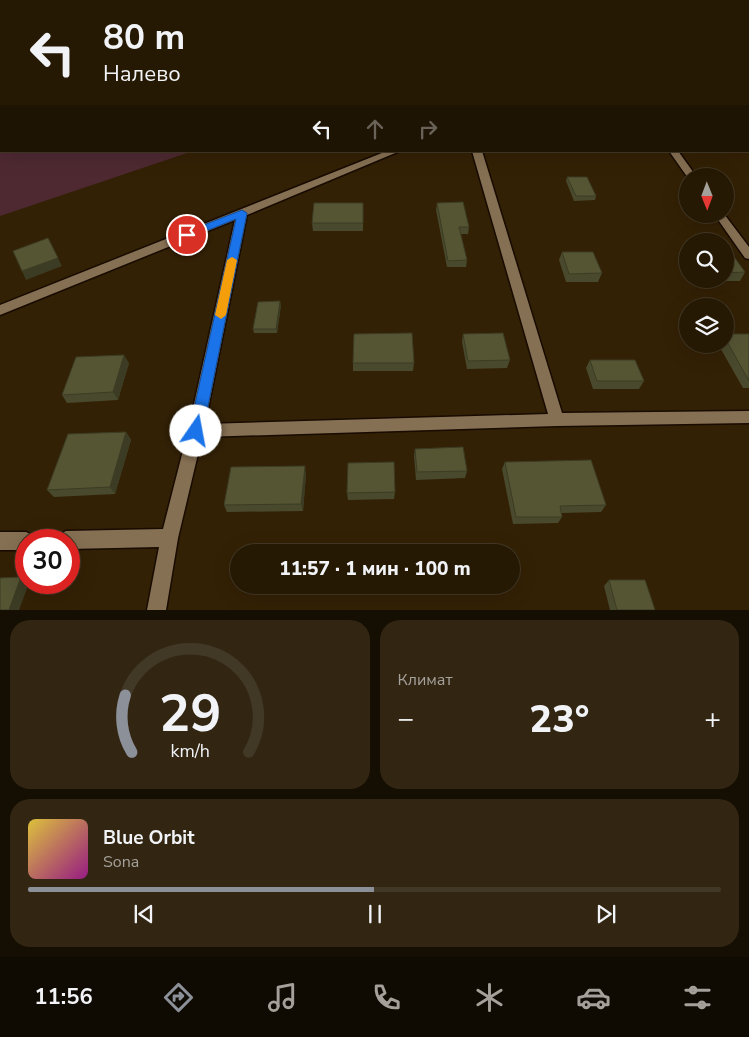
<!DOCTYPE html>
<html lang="ru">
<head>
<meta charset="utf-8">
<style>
	:root { --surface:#261904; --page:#322613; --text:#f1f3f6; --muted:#a4a09a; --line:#423826; --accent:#8c9099 }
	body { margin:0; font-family:"Nunito Sans",sans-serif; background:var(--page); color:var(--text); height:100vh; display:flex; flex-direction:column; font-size:19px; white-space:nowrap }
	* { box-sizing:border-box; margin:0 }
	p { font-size:16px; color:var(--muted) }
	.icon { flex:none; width:28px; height:28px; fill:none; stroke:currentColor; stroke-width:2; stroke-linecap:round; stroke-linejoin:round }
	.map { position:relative; height:610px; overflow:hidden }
	.panel { display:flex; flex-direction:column; gap:10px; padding:10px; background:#150e02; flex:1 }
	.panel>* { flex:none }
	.top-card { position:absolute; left:0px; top:0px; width:750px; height:152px; box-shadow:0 5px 20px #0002,0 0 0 1px var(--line); background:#261904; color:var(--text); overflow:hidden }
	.needle { width:32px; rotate:179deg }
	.buttons { position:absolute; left:679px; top:168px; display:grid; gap:10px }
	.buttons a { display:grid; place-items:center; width:55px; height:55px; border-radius:50%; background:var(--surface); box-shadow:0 5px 20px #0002,0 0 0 1px var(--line); font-size:25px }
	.speed { position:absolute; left:15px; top:529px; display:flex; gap:10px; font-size:25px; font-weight:700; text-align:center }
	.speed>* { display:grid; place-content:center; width:65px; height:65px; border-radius:50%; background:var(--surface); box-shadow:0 5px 20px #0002,0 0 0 1px var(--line); line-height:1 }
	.speed .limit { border:8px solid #d22; background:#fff; color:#111 }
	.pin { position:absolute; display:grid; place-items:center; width:42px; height:42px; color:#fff; margin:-21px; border:2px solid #fff; border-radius:50%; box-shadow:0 1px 5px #0007 }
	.me { position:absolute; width:55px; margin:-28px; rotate:12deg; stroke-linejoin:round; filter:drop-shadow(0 0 4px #0008) }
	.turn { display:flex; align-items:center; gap:18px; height:105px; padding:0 20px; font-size:22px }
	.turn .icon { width:65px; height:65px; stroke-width:2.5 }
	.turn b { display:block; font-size:35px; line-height:42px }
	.lanes { display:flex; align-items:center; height:48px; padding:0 20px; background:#0003; justify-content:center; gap:25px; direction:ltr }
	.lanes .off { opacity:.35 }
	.big { font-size:38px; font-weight:800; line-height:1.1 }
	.panel .card { flex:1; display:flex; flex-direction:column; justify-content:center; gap:8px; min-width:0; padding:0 18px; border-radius:20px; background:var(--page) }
	.panel .dial { align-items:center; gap:0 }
	.dial svg { height:130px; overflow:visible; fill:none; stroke:var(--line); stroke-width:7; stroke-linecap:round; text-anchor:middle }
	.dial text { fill:var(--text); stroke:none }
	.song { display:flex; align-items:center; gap:15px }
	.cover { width:60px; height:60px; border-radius:8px; background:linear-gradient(135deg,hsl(50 70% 55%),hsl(310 70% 35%)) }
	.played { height:5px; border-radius:2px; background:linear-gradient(90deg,var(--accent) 50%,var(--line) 50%) }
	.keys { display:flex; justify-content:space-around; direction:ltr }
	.heat { display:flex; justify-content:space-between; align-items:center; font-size:28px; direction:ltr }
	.panel .tiles { flex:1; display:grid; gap:10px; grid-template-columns:1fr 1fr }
	.card:last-child { grid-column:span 2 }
	.trip { position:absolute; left:230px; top:544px; width:290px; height:50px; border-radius:25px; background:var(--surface); box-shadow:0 5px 20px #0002,0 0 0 1px var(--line); font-weight:800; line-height:50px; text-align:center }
	.tabs { display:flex; height:80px; justify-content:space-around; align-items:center; background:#0f0a02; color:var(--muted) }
	.tabs .icon { width:35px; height:35px }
	.tabs .on { color:var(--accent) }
	.tabs b { font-size:22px; color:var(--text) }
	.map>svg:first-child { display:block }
	.green { fill:#4e2932 }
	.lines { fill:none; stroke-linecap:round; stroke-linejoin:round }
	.minor-casing { stroke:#180b00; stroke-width:3 }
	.minor { fill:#867053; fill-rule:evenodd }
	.wall { fill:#49492d }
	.shaded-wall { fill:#3c3c24 }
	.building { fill:#555534; stroke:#3c3c24 }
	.route { fill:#1a73e8; stroke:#114b97 }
	.slow { fill:#f59e0b }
</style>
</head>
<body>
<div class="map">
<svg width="749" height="610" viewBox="0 0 749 610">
	<rect width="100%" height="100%" fill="#332105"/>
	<!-- green -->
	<path class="green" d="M0 0H455L1 1V151H193L0 216Z"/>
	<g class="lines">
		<defs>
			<path id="minor" d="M686 0H693L694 1H687Z
				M387 151H400L247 215 205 424 548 414 472 151H482L562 413 749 411V423L557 426 202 437 178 538 166 610H147L159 547 69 549V540H57L60 534 66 531 163 529 188 431 235 220 0 315V305Z
				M669 151H678L696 176H688V178Z
				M714 214H724L749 247V259L745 258Z
				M0 532H26L32 535 34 540H26V550H0Z"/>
		</defs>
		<!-- minor casing -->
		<use href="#minor" class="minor-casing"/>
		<!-- minor -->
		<use href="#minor" class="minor"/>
	</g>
	<!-- wall -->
	<path class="wall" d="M567 177 596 196 595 200 574 201 566 181Z
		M363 203V231H313L312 223Z
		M437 203 469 227 468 234H460L467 260 466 267H447L436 210Z
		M562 252 602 273 598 282H566L559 260Z
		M687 254H688V270L683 262Z
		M725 254 745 272 740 281H694L693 279H725Z
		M281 305 277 333H254L253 329Z
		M463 334 510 360 507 368 467 369 462 342Z
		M725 334H749V388H743L718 344H725Z
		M590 360 644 381 639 389H593L586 368Z
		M129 363 118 400 67 403 62 395Z
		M353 363H414L413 371H353Z
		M126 432 131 440 115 494 54 497 47 490Z
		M415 449 467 471 465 478 416 480 414 456Z
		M505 462 606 505 601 512 561 513 562 517 558 523 513 524 502 469Z
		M306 474 303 511 227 512 224 505Z
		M395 492 394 499 348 500 347 493Z
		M609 580 655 610H610L604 586Z"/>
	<!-- shaded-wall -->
	<path class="shaded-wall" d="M48 238 62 266 26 280 22 271Z
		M280 301 281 305 277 333 276 329Z
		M124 355 129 363 118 400 113 392Z
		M126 432 131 440 115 494 110 487Z
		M305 466 306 474 303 511 301 504Z
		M21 577 26 581V582L29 583 19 610H9Z"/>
	<!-- building -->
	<path class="building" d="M482 0H511V1H481Z
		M574 0H655V1H574Z
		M567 177H587L596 196H576Z
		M463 202 469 227H459L467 260 448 261 437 203Z
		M314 203H363V223H312Z
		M48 238 58 258 22 271 13 251Z
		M562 252H593L602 273 569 274Z
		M725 254H732L745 272 725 273Z
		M280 301 276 329H253L258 302Z
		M412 333 414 363H353L354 334Z
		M503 333 510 360 468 361 463 334Z
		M725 334H749V381L725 338Z
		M124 355 113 392 62 395 76 357Z
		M590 360H635L644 381H597Z
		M126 432 110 487 47 490 68 434Z
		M463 447 467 471 417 472 415 449Z
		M591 460 606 505 560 506 562 517H516L505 462Z
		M394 462 395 492 347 493 348 463Z
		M305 466 301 504 224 505 231 467Z
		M21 577 9 610H0V578Z
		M609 580H645L655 610H617Z"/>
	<!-- route -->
	<path class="route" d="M242 210 247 213 203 431 201 435 196 437 191 435 189 431 236 219 191 237 187 238 182 235 183 233Z"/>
	<!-- slow -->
	<path class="slow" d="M232 257 237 260 226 315 221 319 215 315 227 260Z"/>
</svg>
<div class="buttons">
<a><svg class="needle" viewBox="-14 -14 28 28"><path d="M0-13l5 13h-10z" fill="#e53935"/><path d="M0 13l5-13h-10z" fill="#a4a09a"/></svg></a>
<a><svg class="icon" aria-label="search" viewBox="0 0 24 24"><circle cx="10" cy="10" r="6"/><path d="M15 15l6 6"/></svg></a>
<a><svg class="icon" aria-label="layers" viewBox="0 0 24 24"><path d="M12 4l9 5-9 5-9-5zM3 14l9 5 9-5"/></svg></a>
</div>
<div class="speed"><div class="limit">30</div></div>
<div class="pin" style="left:187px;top:235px;background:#d93025"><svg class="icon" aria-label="arrive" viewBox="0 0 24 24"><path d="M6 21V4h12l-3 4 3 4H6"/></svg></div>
<svg class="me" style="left:196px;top:431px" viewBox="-20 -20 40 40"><circle r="19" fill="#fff"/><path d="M0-13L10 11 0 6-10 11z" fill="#1a73e8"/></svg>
<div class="trip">11:57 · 1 мин · 100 m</div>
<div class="top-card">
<div class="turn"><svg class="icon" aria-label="left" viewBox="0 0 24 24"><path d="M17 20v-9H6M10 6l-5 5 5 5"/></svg><div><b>80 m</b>Налево</div></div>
<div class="lanes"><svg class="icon" aria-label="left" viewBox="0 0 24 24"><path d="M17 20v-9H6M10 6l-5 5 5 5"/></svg><svg class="icon off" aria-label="ahead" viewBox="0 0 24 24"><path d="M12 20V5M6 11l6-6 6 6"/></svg><svg class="icon off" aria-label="right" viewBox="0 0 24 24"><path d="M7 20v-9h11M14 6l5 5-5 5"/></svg></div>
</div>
</div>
<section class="panel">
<div class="tiles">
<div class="card dial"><svg viewBox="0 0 100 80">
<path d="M14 69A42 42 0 1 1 86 69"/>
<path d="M14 69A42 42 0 0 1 10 34" stroke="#8c9099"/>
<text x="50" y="56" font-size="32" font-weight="700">29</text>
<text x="50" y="72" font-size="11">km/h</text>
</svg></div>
<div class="card"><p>Климат</p>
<div class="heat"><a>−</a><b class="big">23°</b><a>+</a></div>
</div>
<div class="card">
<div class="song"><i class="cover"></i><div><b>Blue Orbit</b><p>Sona</p></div></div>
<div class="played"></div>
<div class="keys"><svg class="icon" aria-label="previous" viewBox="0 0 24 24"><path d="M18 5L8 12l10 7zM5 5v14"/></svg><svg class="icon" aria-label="pause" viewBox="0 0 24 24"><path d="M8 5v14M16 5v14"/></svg><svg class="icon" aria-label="next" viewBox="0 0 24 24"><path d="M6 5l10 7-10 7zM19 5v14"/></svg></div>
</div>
</div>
</section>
<nav class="tabs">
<b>11:56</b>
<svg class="icon on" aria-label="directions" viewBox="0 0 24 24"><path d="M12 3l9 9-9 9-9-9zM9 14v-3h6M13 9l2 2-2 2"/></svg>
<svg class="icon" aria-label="music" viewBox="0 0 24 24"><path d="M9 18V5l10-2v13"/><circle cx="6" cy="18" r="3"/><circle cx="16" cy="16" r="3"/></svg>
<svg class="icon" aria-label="phone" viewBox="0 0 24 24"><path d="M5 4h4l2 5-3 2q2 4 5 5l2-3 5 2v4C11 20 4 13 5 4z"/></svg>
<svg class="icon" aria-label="climate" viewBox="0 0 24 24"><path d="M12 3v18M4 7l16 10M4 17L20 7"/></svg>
<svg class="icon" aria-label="car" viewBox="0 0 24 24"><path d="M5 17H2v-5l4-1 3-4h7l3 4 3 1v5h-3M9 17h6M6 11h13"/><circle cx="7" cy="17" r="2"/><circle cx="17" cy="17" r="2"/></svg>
<svg class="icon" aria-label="filters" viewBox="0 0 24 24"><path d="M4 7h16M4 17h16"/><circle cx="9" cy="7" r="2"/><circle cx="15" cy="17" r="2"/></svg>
</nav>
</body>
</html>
